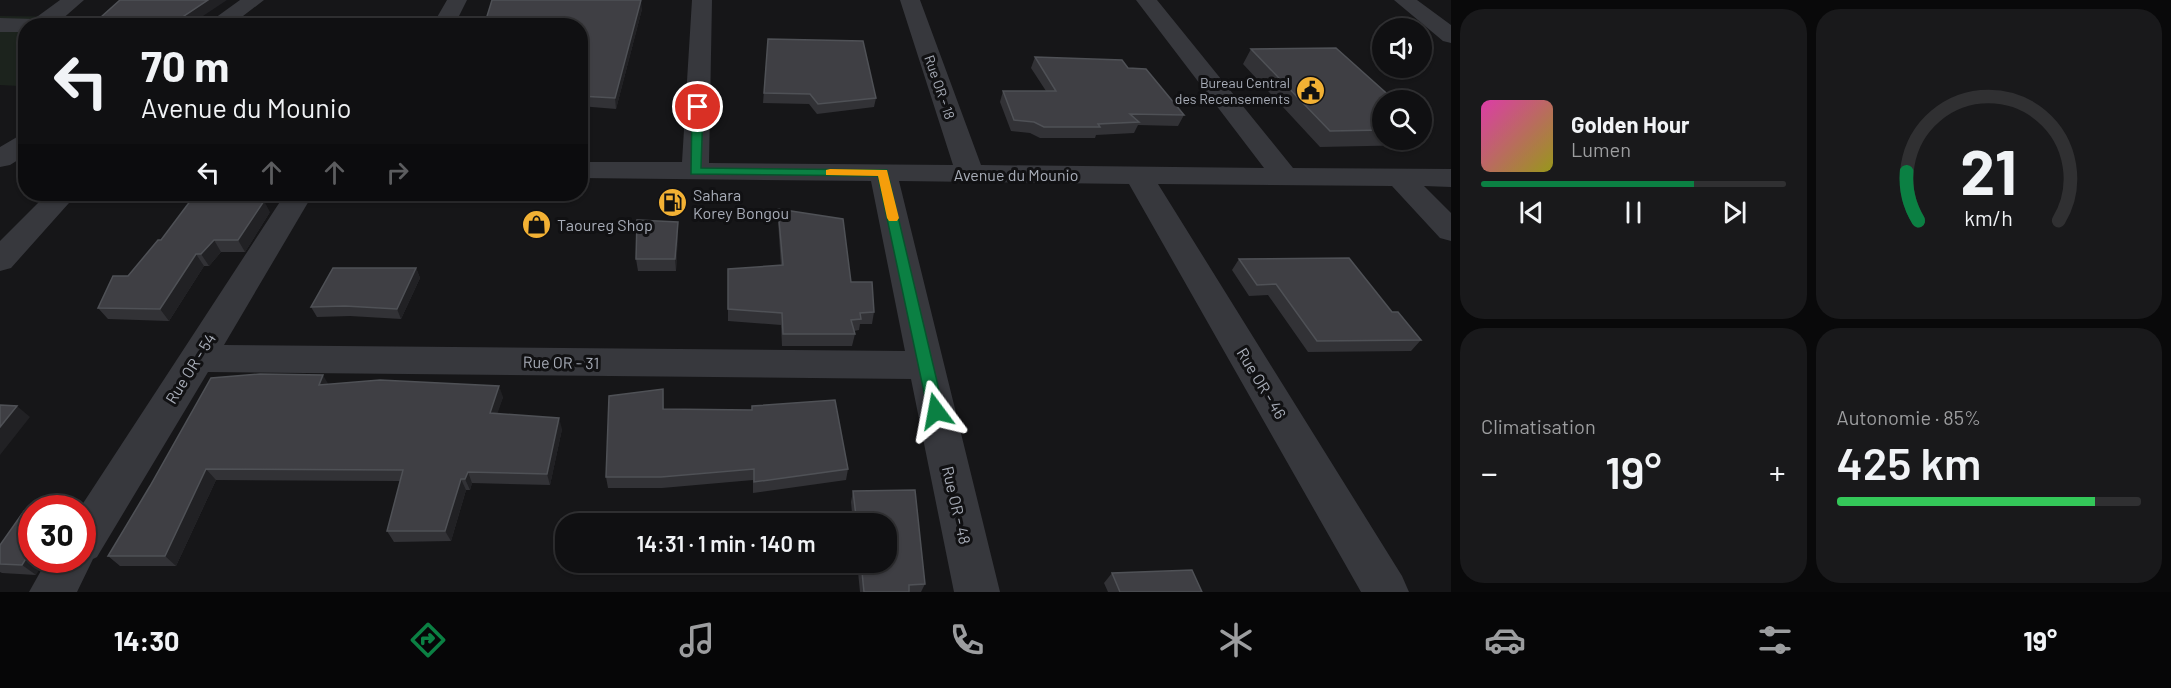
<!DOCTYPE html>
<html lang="fr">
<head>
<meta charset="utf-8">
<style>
	:root { --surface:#101012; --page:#19191b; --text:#f1f3f6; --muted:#9c9d9f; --line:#303032; --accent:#0b8043 }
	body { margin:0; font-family:Barlow,sans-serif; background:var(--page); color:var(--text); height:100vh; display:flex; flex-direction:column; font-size:22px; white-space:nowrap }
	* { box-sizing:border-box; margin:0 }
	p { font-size:20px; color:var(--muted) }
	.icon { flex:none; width:33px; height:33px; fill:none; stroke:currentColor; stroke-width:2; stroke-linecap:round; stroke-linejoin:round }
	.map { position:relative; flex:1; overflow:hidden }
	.drawer { display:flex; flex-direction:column; gap:9px; padding:9px; background:#09090a; width:720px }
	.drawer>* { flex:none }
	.banner { position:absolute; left:18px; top:18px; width:570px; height:183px; border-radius:24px; box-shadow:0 2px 4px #0004,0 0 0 2px var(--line); background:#101012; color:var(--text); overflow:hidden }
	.tools { position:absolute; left:1372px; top:18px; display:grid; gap:12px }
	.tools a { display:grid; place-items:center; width:60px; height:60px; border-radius:50%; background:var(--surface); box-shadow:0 2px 4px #0004,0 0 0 2px var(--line); font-size:30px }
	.speed { position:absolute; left:18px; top:495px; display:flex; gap:12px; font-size:30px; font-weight:700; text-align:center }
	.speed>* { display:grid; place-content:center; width:78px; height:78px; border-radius:50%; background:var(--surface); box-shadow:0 2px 4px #0004,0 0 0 2px var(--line); line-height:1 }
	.speed .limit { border:9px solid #d22; background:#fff; color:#111 }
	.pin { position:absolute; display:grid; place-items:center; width:51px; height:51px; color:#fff; margin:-26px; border:3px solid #fff; border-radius:50%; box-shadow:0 2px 6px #0007 }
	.me { position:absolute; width:66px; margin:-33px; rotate:347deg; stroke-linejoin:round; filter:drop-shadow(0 0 4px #0008) }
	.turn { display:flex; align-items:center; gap:21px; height:126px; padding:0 24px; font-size:27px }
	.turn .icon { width:78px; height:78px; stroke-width:2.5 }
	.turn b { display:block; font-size:42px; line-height:51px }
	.lanes { display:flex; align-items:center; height:57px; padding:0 24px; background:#0003; justify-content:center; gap:30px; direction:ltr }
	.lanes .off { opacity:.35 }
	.big { font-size:45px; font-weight:600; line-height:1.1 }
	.drawer .widget { flex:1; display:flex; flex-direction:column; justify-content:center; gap:9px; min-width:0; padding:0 21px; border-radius:24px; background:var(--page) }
	.drawer .dial { align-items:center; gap:0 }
	.dial svg { height:156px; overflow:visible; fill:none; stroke:var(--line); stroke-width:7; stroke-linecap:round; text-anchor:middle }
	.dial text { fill:var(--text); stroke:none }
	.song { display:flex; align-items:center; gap:18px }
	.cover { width:72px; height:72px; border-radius:9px; background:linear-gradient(135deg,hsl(320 70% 55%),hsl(60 70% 35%)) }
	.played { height:6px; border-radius:3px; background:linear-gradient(90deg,var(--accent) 70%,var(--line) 70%) }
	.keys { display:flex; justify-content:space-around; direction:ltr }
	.heat { display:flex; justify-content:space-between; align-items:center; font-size:33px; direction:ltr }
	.charge { height:9px; border-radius:4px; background:linear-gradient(90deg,#34c759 85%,var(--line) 0) }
	.drawer .tiles { flex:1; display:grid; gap:9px; grid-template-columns:repeat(2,1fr) }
	.trip { position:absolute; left:555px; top:513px; width:342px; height:60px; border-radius:24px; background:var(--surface); box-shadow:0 2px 4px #0004,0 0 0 2px var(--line); font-weight:600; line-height:60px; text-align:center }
	.dock { display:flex; height:96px; justify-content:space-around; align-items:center; background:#060607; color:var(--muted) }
	.dock .icon { width:42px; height:42px }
	.dock .active { color:var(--accent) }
	.dock b { font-size:27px; color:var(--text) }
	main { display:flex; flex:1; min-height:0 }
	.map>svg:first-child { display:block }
	.green { fill:#1c231d }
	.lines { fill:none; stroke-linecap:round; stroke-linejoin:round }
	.minor { fill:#37383d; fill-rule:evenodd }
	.wall { fill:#323236 }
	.shaded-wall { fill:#212124 }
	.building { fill:#3f3f44; stroke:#4f5156; stroke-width:1.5 }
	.route { fill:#0b8043; stroke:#07532c; stroke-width:1.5 }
	.slow { fill:#f59e0b }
	.labels { text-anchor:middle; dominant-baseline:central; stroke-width:6; stroke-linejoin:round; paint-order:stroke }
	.far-poi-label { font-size:14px; fill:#a8adb8; stroke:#111113; text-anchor:end }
	.far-street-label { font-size:14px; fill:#a8adb8; stroke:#111113 }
	.street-label { font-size:16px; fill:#a8adb8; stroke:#111113 }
	.poi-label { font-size:16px; fill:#a8adb8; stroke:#111113; text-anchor:start }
</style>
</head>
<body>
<main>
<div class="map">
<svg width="1451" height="592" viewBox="0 0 1451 592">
	<rect width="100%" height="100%" fill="#161618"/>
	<!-- green -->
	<path class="green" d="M0 16 75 17 84 25 26 26 25 81 19 86 0 85Z"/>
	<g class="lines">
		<!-- minor -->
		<path class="minor" d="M60 0H84L60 21 66 26H26V32H0V18L34 19Z
			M240 0H264L230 26H204Z
			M447 0H467L454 26H432Z
			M692 0H712L709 163 953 165 900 0H920L981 165 1264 168 1136 0H1157L1293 168 1451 169V187L1424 186 1451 213V241L1440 238 1392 186 1158 184 1402 576 1409 592H1361L1129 184 899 181 1000 592H954L911 379 208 372 97 557 93 559 77 592H29L47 560H82V508H80L285 194H313L224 345 905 351 871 181 580 178V162H682Z
			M1394 0H1417L1451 25V43L1443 41Z
			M26 135V155L10 165 0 167V147L17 137Z
			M47 194H77L11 268 0 271V241Z"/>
	</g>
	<!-- wall -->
	<path class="wall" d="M642 9 616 109 580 106V26Z
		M768 39 876 98 874 107 817 114 809 104 763 103Z
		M1251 49 1383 100V140H1420L1415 145 1320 147 1243 64Z
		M1035 57 1128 68 1184 115 1178 126 1138 125 1134 133 1096 135 1095 138H1040L1030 133 1011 131 1000 102 1003 91H1046L1031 68Z
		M1422 125 1427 130 1422 136Z
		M778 209 851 282 874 312 872 324H860L859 330 854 331 855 334 852 346H782L781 325 728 321V269L781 266 778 221Z
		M270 212 245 252H221L209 266H204L169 321 108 319 98 308 128 276Z
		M678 222V234L676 271H638L636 259Z
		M1239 259 1392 312 1421 340 1411 351 1308 352 1268 295 1249 296 1232 270Z
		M416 268 420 278 401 319 350 316 317 317 311 307Z
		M329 384 503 397 497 413 562 429 550 485 472 483 470 490H466L451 541 394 542 387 531 400 481 216 480 176 566H120L108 556 150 486Z
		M663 389 664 409 848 469 846 480 753 493V480L662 488H608L606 477Z
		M915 490 925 584 921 592H860L857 562H886V524H853L851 502 853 491Z
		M0 545 32 560 36 575 2 573 0 572Z
		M1112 573 1202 592H1108L1104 583Z"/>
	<!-- shaded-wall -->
	<path class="shaded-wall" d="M208 0H227L188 26H169Z
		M641 0 642 9 616 109 615 98Z
		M264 201 270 212 245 252 238 240Z
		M678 222V234L676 271 675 259Z
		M214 240 221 252 209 266 201 254Z
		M196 254 204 266 169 321 160 309Z
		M416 268 420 278 401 319 397 309Z
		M323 375 330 387 319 385Z
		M499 386 503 397 494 424 490 413Z
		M17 406 30 417 0 455V427Z
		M559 418 562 429 550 485 547 474Z
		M206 469 216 480 176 566 165 556Z
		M468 472 472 483 470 490 465 479Z
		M461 479 466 490 451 541 445 531Z
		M31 549 32 560H45L36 575 22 565Z"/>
	<!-- building -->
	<path class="building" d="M120 0H208L169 26H91Z
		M492 0H641L615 98 580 96V26H484Z
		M768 39 863 41 876 98 818 104 810 94 764 93Z
		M1336 48 1394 100H1383V130L1330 131 1251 49Z
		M1035 57 1122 60 1128 68 1146 69 1184 115 1130 114 1139 122 1098 124 1100 127H1044L1034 122 1014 120 1003 91H1056Z
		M191 200 264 201 238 240H214L201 254H196L160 309 98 308 113 276H128L158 240H161Z
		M778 209 843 219 851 282H872L874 312 860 313 861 319 851 320 855 334H783L782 313 728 309V269L783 265Z
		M637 220 678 222 675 259H636Z
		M1349 258 1392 312H1398L1421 340 1317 341 1276 284 1257 285 1239 259Z
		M333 268H416L397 309 345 306 311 307Z
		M260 374 323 375 319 385 380 380 499 386 490 413 559 418 547 474 468 472 465 479H461L445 531H387L403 470 206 469 165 556H108L150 486 211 378Z
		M663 389V409L752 410V406L835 400 848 469 754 482V469L661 477H606L609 396Z
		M0 405 17 406 0 427Z
		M915 490 925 584 909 585V592H864L861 562H886V524H857L853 491Z
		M24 511H32V549L22 565 0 564V545Z
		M1192 570 1202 592H1120L1112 573Z"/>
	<!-- route -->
	<path class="route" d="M698 104 703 107 701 168 887 170 944 411 942 415 936 417 930 415 928 411 878 176 691 174 692 107Z"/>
	<!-- slow -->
	<path class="slow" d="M830 169 887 170 899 218 897 221H889L887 218 878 176 826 175V170Z"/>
	<!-- icons -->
	<defs>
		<symbol id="civic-disc" viewBox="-11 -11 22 22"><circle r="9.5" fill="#f2b134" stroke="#111113"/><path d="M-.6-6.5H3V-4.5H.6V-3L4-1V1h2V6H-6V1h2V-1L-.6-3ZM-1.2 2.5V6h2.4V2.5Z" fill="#111"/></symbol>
		<symbol id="fuel-disc" viewBox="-11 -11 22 22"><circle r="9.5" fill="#f2b134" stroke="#111113"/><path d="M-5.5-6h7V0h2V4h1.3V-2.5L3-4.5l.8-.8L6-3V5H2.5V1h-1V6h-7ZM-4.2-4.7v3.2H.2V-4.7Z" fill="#111"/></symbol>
		<symbol id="shop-disc" viewBox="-11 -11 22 22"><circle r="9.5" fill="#f2b134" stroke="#111113"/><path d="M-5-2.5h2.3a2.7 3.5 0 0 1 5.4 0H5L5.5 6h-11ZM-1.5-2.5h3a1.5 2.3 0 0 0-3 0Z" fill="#111"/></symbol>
	</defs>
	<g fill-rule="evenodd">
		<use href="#civic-disc" x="1294" y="74" width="33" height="33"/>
		<use href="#fuel-disc" x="656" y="186" width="33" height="33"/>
		<use href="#shop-disc" x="520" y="208" width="33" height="33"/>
	</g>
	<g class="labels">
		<!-- far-poi labels -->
		<g class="far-poi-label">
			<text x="1290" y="82">Bureau Central<tspan x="1290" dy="16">des Recensements</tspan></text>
		</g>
		<!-- far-street labels -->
		<g class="far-street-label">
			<text transform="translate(940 87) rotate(71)">Rue OR - 18</text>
		</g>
		<!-- street labels -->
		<g class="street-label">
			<text x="1016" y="174">Avenue du Mounio</text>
			<text transform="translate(561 362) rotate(1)">Rue OR - 31</text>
			<text transform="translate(190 368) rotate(-58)">Rue OR - 54</text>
			<text transform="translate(1262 383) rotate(59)">Rue OR - 46</text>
			<text transform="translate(957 505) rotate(77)">Rue OR - 48</text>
		</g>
		<!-- poi labels -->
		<g class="poi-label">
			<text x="693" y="194">Sahara<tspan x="693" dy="18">Korey Bongou</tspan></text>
			<text x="557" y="224">Taoureg Shop</text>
		</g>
	</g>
</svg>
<div class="tools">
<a><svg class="icon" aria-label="sound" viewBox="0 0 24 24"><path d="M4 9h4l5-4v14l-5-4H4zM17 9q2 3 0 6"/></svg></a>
<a><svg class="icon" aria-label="search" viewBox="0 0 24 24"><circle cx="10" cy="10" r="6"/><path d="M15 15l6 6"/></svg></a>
</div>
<div class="speed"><div class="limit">30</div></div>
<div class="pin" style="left:698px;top:107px;background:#d93025"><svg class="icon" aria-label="arrive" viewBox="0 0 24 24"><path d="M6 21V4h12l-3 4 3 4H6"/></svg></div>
<svg class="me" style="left:936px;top:411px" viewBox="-20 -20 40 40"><path d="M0-17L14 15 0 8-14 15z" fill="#0b8043" stroke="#fff" stroke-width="4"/></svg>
<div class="trip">14:31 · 1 min · 140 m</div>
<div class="banner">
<div class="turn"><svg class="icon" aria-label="left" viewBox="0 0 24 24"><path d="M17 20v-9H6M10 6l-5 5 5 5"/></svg><div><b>70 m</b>Avenue du Mounio</div></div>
<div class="lanes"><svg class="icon" aria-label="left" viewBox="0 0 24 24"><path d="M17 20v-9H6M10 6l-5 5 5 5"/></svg><svg class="icon off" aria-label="ahead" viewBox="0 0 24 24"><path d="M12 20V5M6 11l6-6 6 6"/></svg><svg class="icon off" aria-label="ahead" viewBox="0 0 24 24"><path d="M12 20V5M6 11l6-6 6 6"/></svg><svg class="icon off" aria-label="right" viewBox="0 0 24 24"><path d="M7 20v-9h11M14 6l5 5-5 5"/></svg></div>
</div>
</div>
<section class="drawer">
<div class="tiles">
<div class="widget">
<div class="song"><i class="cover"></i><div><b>Golden Hour</b><p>Lumen</p></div></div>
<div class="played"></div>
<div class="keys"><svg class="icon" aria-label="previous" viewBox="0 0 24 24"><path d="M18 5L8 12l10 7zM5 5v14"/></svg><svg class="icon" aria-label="pause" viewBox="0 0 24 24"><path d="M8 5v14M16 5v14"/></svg><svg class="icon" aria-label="next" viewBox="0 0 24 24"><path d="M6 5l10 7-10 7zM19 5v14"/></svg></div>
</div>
<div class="widget dial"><svg viewBox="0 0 100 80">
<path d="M14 69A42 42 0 1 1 86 69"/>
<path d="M14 69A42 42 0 0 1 8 44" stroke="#0b8043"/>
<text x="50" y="56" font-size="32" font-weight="700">21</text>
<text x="50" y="72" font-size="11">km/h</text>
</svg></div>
<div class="widget"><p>Climatisation</p>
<div class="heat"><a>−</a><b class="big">19°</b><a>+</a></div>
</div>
<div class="widget"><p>Autonomie · 85%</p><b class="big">425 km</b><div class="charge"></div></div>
</div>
</section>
</main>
<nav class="dock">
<b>14:30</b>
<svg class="icon active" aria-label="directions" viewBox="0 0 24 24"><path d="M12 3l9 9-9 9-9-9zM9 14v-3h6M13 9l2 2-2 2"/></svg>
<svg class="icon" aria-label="music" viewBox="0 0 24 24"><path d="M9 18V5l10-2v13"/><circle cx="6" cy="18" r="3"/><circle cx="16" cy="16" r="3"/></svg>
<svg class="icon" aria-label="phone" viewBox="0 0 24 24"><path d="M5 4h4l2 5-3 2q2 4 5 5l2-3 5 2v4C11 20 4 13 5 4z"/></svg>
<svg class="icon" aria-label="climate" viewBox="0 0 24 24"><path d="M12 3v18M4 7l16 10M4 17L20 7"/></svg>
<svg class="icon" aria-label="car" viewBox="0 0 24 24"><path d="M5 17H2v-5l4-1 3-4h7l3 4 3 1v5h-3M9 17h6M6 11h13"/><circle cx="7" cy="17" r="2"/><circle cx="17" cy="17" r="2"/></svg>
<svg class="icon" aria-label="filters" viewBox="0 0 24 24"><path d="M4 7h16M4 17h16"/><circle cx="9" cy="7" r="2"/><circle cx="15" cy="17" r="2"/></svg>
<b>19°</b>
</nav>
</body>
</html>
